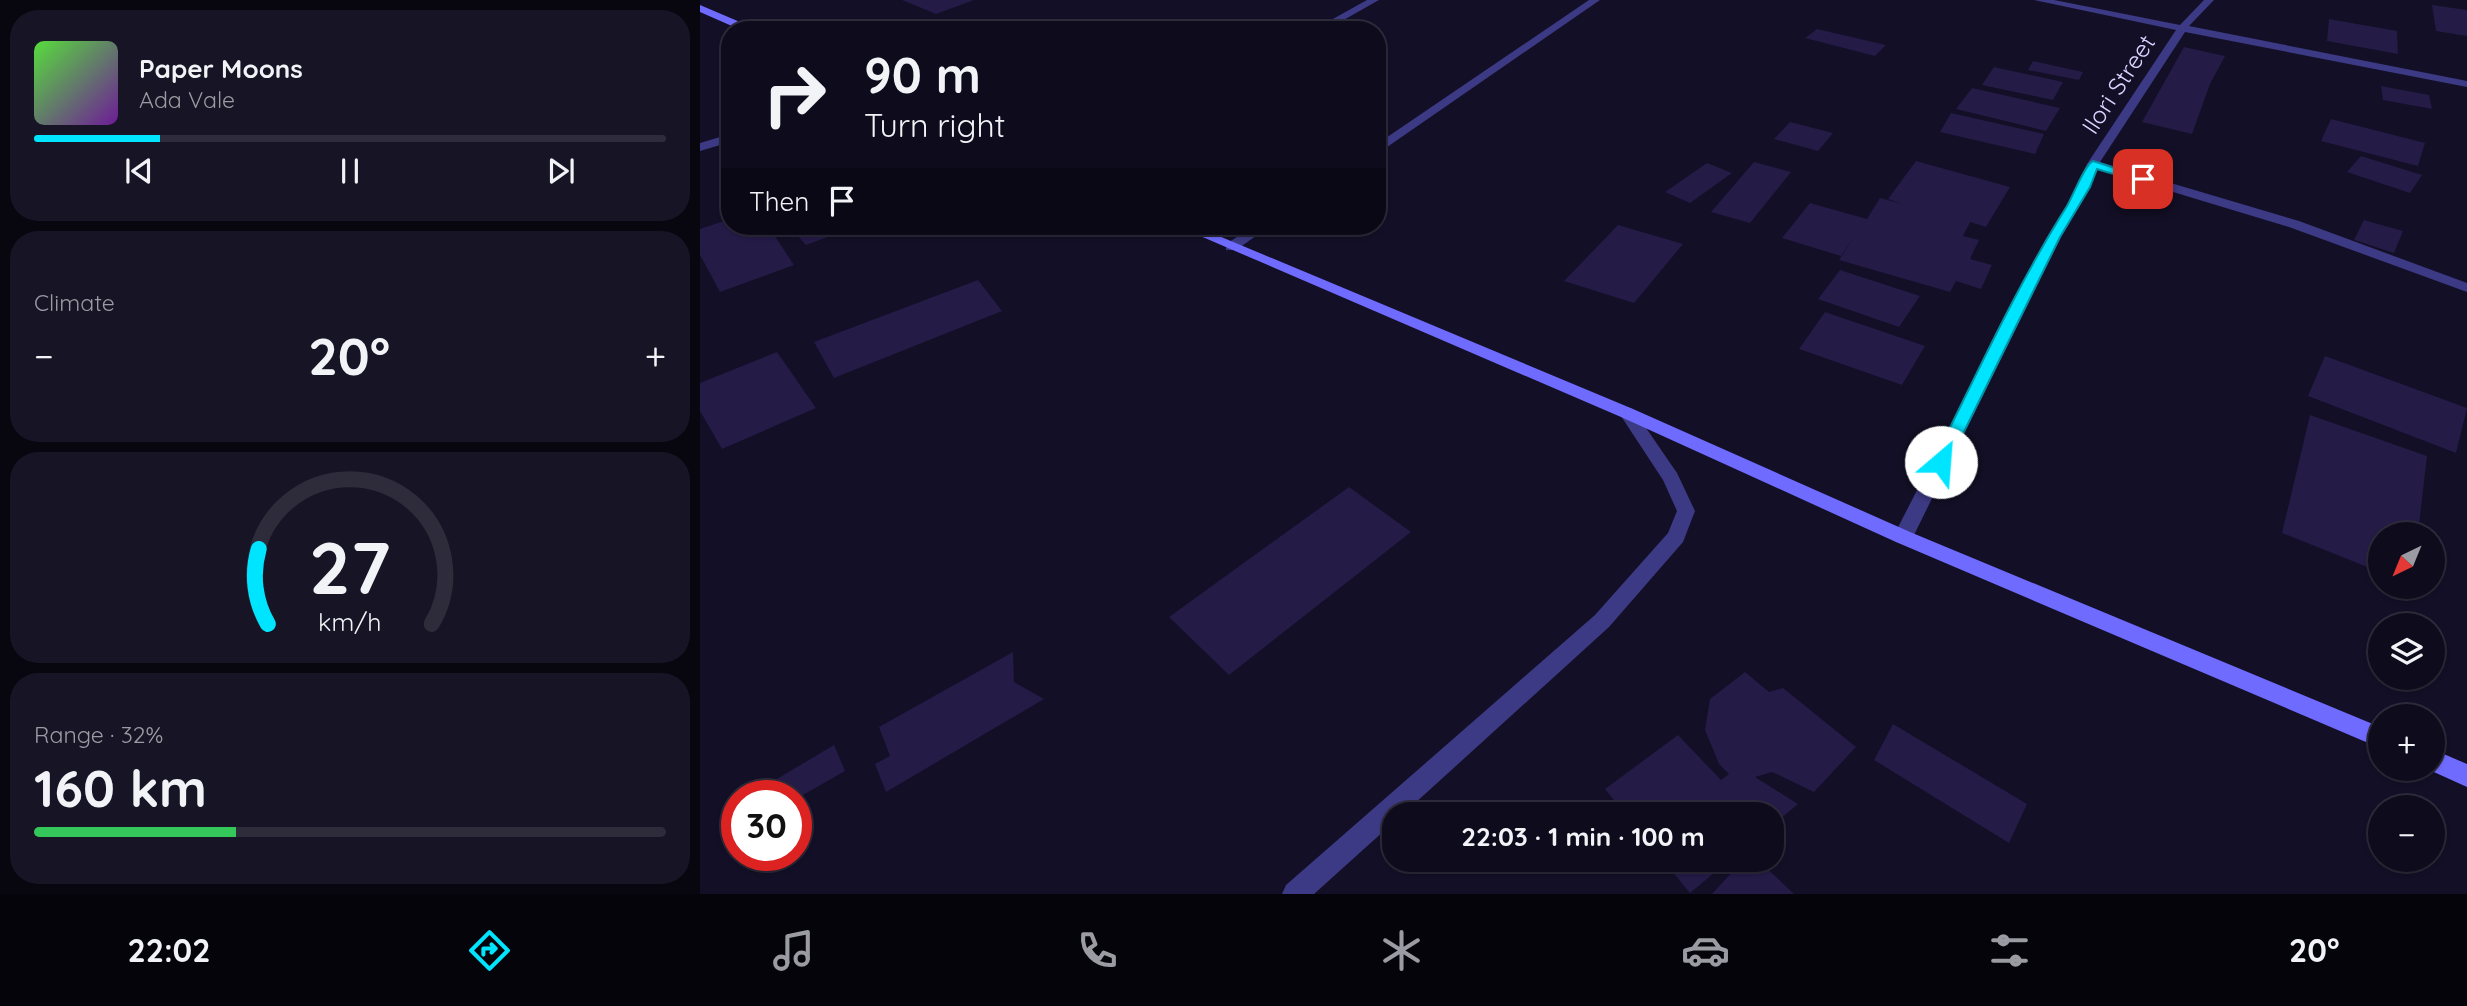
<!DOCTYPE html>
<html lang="en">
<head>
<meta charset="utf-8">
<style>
	:root { --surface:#0e0b1c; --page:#171425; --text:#f1f3f6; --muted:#9b9ba3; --line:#2e2b3b; --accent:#00e5ff }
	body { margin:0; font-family:Quicksand,sans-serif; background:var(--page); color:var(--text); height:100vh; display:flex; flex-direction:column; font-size:26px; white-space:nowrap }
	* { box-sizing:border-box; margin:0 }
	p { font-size:23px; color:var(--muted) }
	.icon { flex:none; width:38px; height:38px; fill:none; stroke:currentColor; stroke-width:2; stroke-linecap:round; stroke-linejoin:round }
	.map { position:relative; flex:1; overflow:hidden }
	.details { display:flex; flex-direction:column; gap:10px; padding:10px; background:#08060f; width:700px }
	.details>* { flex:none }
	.banner { position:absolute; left:21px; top:21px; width:665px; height:214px; border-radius:28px; box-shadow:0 2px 5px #0004,0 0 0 2px var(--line); background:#0e0b1c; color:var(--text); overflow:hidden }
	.needle { width:46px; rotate:223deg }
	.buttons { position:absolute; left:1668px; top:522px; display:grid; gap:14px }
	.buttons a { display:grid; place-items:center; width:77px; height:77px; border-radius:50%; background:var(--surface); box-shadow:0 2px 5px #0004,0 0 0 2px var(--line); font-size:35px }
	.speed { position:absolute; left:21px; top:780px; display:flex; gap:14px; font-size:35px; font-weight:700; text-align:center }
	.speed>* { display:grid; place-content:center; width:91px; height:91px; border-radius:50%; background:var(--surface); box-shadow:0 2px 5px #0004,0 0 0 2px var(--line); line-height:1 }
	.speed .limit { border:10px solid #d22; background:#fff; color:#111 }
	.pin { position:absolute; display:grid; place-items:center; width:60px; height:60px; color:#fff; margin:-30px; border-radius:14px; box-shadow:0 4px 10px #0006 }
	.me { position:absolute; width:77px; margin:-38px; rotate:27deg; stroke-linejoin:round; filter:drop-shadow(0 0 5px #0008) }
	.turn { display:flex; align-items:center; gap:24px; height:147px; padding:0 28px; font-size:32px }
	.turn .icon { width:91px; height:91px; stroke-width:2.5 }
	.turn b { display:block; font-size:49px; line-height:60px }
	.then { display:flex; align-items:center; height:66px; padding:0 28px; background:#0003; gap:14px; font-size:26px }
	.big { font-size:52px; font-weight:700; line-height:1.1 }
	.details .card { flex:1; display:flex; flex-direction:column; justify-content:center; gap:10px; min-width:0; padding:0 24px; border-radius:28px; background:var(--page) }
	.details .dial { align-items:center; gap:0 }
	.dial svg { height:182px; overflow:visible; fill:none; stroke:var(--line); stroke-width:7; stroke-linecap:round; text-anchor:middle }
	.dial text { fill:var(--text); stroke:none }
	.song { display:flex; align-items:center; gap:21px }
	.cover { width:84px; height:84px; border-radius:10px; background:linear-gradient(135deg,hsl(110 70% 55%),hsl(280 70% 35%)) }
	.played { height:7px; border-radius:4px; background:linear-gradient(90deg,var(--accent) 20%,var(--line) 20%) }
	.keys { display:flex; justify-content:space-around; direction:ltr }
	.heat { display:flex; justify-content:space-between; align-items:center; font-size:38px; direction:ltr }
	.charge { height:10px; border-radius:5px; background:linear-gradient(90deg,#34c759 32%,var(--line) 0) }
	.trip { position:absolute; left:682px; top:802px; width:402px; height:70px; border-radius:28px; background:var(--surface); box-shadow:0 2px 5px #0004,0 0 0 2px var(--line); font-weight:700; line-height:70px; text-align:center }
	.tab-bar { display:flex; height:112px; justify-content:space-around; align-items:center; background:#06040b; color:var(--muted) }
	.tab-bar .icon { width:49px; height:49px }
	.tab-bar .on { color:var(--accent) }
	.tab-bar b { font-size:32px; color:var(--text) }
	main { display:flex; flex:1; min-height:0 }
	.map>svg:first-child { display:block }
	.building { fill:#241b47 }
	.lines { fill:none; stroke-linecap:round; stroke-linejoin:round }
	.minor { fill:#3d3a85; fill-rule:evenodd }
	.secondary { fill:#6f6bff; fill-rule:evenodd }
	.route { fill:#00e5ff; stroke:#0095a6; stroke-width:2 }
	.labels { text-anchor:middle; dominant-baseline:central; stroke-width:7; stroke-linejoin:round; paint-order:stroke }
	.street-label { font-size:24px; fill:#d9d4ff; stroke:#130f26 }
</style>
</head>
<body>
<main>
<section class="details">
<div class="card">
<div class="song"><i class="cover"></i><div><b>Paper Moons</b><p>Ada Vale</p></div></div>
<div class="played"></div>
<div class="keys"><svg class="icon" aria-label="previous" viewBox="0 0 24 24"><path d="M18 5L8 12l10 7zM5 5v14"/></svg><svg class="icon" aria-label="pause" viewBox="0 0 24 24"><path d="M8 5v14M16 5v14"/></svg><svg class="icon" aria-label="next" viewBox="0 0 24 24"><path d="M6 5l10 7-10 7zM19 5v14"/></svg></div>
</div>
<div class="card"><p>Climate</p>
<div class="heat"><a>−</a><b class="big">20°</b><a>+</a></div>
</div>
<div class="card dial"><svg viewBox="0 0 100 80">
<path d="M14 69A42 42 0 1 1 86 69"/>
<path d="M14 69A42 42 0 0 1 10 36" stroke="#00e5ff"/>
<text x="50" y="56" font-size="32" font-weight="700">27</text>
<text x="50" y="72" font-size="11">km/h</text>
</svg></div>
<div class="card"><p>Range · 32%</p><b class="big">160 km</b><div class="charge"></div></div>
</section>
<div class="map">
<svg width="1767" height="894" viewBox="0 0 1767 894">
	<rect width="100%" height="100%" fill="#130f26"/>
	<!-- building -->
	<path class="building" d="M202 0H274L236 14Z
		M1732 5 1767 10V36L1736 31Z
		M1629 19 1697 31 1698 54 1627 41Z
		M1117 29 1186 45 1175 56 1105 38Z
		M1484 47 1525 56 1510 84 1492 134 1442 122Z
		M1333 61 1383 72 1379 80 1328 70Z
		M1294 67 1363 82 1353 100 1282 85Z
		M1681 86 1729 95 1732 109 1683 100Z
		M1272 88 1360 108 1346 131 1256 109Z
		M1251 113 1344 134 1335 154 1240 132Z
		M1631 119 1725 143 1718 166 1621 141Z
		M1090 122 1133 133 1118 151 1074 139Z
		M1661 156 1722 175 1710 193 1647 172Z
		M1216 161 1310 187 1286 227 1270 222 1263 236 1279 240 1270 259 1292 265 1281 289 1256 281 1250 292 1139 260 1154 237 1141 256 1082 238 1110 203 1167 219 1180 198 1202 204 1188 199Z
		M1054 162 1091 172 1050 223 1011 212Z
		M1007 163 1032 173 990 203 965 192Z
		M30 219V226H68L94 265 20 292 0 255V229Z
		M1664 220 1703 231 1694 253 1654 240Z
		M918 225 983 244 934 303 864 281Z
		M89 226H157L106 245Z
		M1140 270 1220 296 1199 327 1118 299Z
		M278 280 302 311 134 378 114 342Z
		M1125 312 1225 346 1202 385 1099 349Z
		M77 352 116 408 22 449 0 411V383Z
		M1625 356 1767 408 1756 453 1608 396Z
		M1610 415 1727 456 1718 534H1680V572L1582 533Z
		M649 487 711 532 529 675 469 617Z
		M313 652 314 682 344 699 186 792 175 764 190 756 179 727Z
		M1045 672 1069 692 1083 688 1156 747 1114 792 1072 772 1055 777 1098 804 1073 825V814H925L905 789 978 735 1021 780 1029 774 1019 764 1005 730 1010 699Z
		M1193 724 1327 804 1309 843 1174 760Z
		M134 745 145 771 96 799V796H57L55 792Z
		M962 859H1031L990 893Z
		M1044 859H1057L1094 894H1012Z"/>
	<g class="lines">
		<!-- minor -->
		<path class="minor" d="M667 0H679L626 30H613Z
			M889 0H900L677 154V144Z
			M1334 0H1354L1480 25 1504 0H1514L1489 26 1767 81V87L1485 32 1400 162 1599 221 1767 283V292L1589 227 1397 169 1390 188 1361 237 1213 537 1210 542 1203 544 1196 542 1193 537 1347 237 1378 188 1387 164 1476 30Z
			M30 134V142L0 151V143Z
			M554 226H570L536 250H526V244Z
			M927 407 933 409 977 473 995 511 983 542 909 627 703 814H695V821L614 894H582L586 885 895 615 968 533 977 511 963 480 919 413Z"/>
		<!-- secondary -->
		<path class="secondary" d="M0 5 54 28 55 30H41L0 12Z
			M477 226H495L933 409 1210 532 1680 727V748L1196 542 921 417Z
			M1732 749 1767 764V787L1725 768H1732Z"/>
	</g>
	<!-- route -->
	<path class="route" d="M1393 161 1449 179 1443 183 1397 169 1390 187 1360 237 1249 462 1241 468 1235 466 1233 462C1276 376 1316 287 1367 206 1373 196 1385 164 1393 161Z"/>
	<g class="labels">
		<!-- street labels -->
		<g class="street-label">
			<text transform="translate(1418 84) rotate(-57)">Ilori Street</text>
		</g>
	</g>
</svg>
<div class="buttons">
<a><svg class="needle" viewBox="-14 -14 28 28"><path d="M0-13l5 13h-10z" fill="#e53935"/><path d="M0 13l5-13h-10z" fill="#9b9ba3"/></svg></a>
<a><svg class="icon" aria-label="layers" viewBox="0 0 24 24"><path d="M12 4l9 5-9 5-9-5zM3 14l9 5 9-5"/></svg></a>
<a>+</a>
<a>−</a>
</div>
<div class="speed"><div class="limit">30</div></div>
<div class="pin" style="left:1443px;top:179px;background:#d93025"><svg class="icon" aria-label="arrive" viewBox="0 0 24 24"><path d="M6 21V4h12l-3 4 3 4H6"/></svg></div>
<svg class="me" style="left:1241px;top:462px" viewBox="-20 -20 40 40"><circle r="19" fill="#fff"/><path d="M0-13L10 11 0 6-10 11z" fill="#00e5ff"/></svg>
<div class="trip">22:03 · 1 min · 100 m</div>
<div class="banner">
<div class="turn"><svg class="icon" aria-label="right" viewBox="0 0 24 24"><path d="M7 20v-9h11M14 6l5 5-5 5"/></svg><div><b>90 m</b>Turn right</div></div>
<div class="then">Then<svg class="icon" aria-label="arrive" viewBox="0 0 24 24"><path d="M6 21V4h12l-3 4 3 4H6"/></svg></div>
</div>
</div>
</main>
<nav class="tab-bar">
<b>22:02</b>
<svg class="icon on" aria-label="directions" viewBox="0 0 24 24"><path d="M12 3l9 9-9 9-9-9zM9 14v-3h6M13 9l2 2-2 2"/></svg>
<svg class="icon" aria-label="music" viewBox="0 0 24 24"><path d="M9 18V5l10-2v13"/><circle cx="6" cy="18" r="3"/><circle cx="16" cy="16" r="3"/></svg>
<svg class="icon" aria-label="phone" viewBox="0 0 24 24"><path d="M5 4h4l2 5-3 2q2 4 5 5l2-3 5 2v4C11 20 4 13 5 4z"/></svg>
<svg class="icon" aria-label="climate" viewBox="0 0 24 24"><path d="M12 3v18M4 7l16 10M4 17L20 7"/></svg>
<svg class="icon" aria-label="car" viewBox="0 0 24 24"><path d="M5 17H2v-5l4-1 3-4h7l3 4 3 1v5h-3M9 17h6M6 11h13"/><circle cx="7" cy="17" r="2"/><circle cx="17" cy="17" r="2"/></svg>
<svg class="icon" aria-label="filters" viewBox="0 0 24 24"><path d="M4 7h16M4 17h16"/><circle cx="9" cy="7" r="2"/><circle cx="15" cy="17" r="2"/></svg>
<b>20°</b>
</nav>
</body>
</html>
